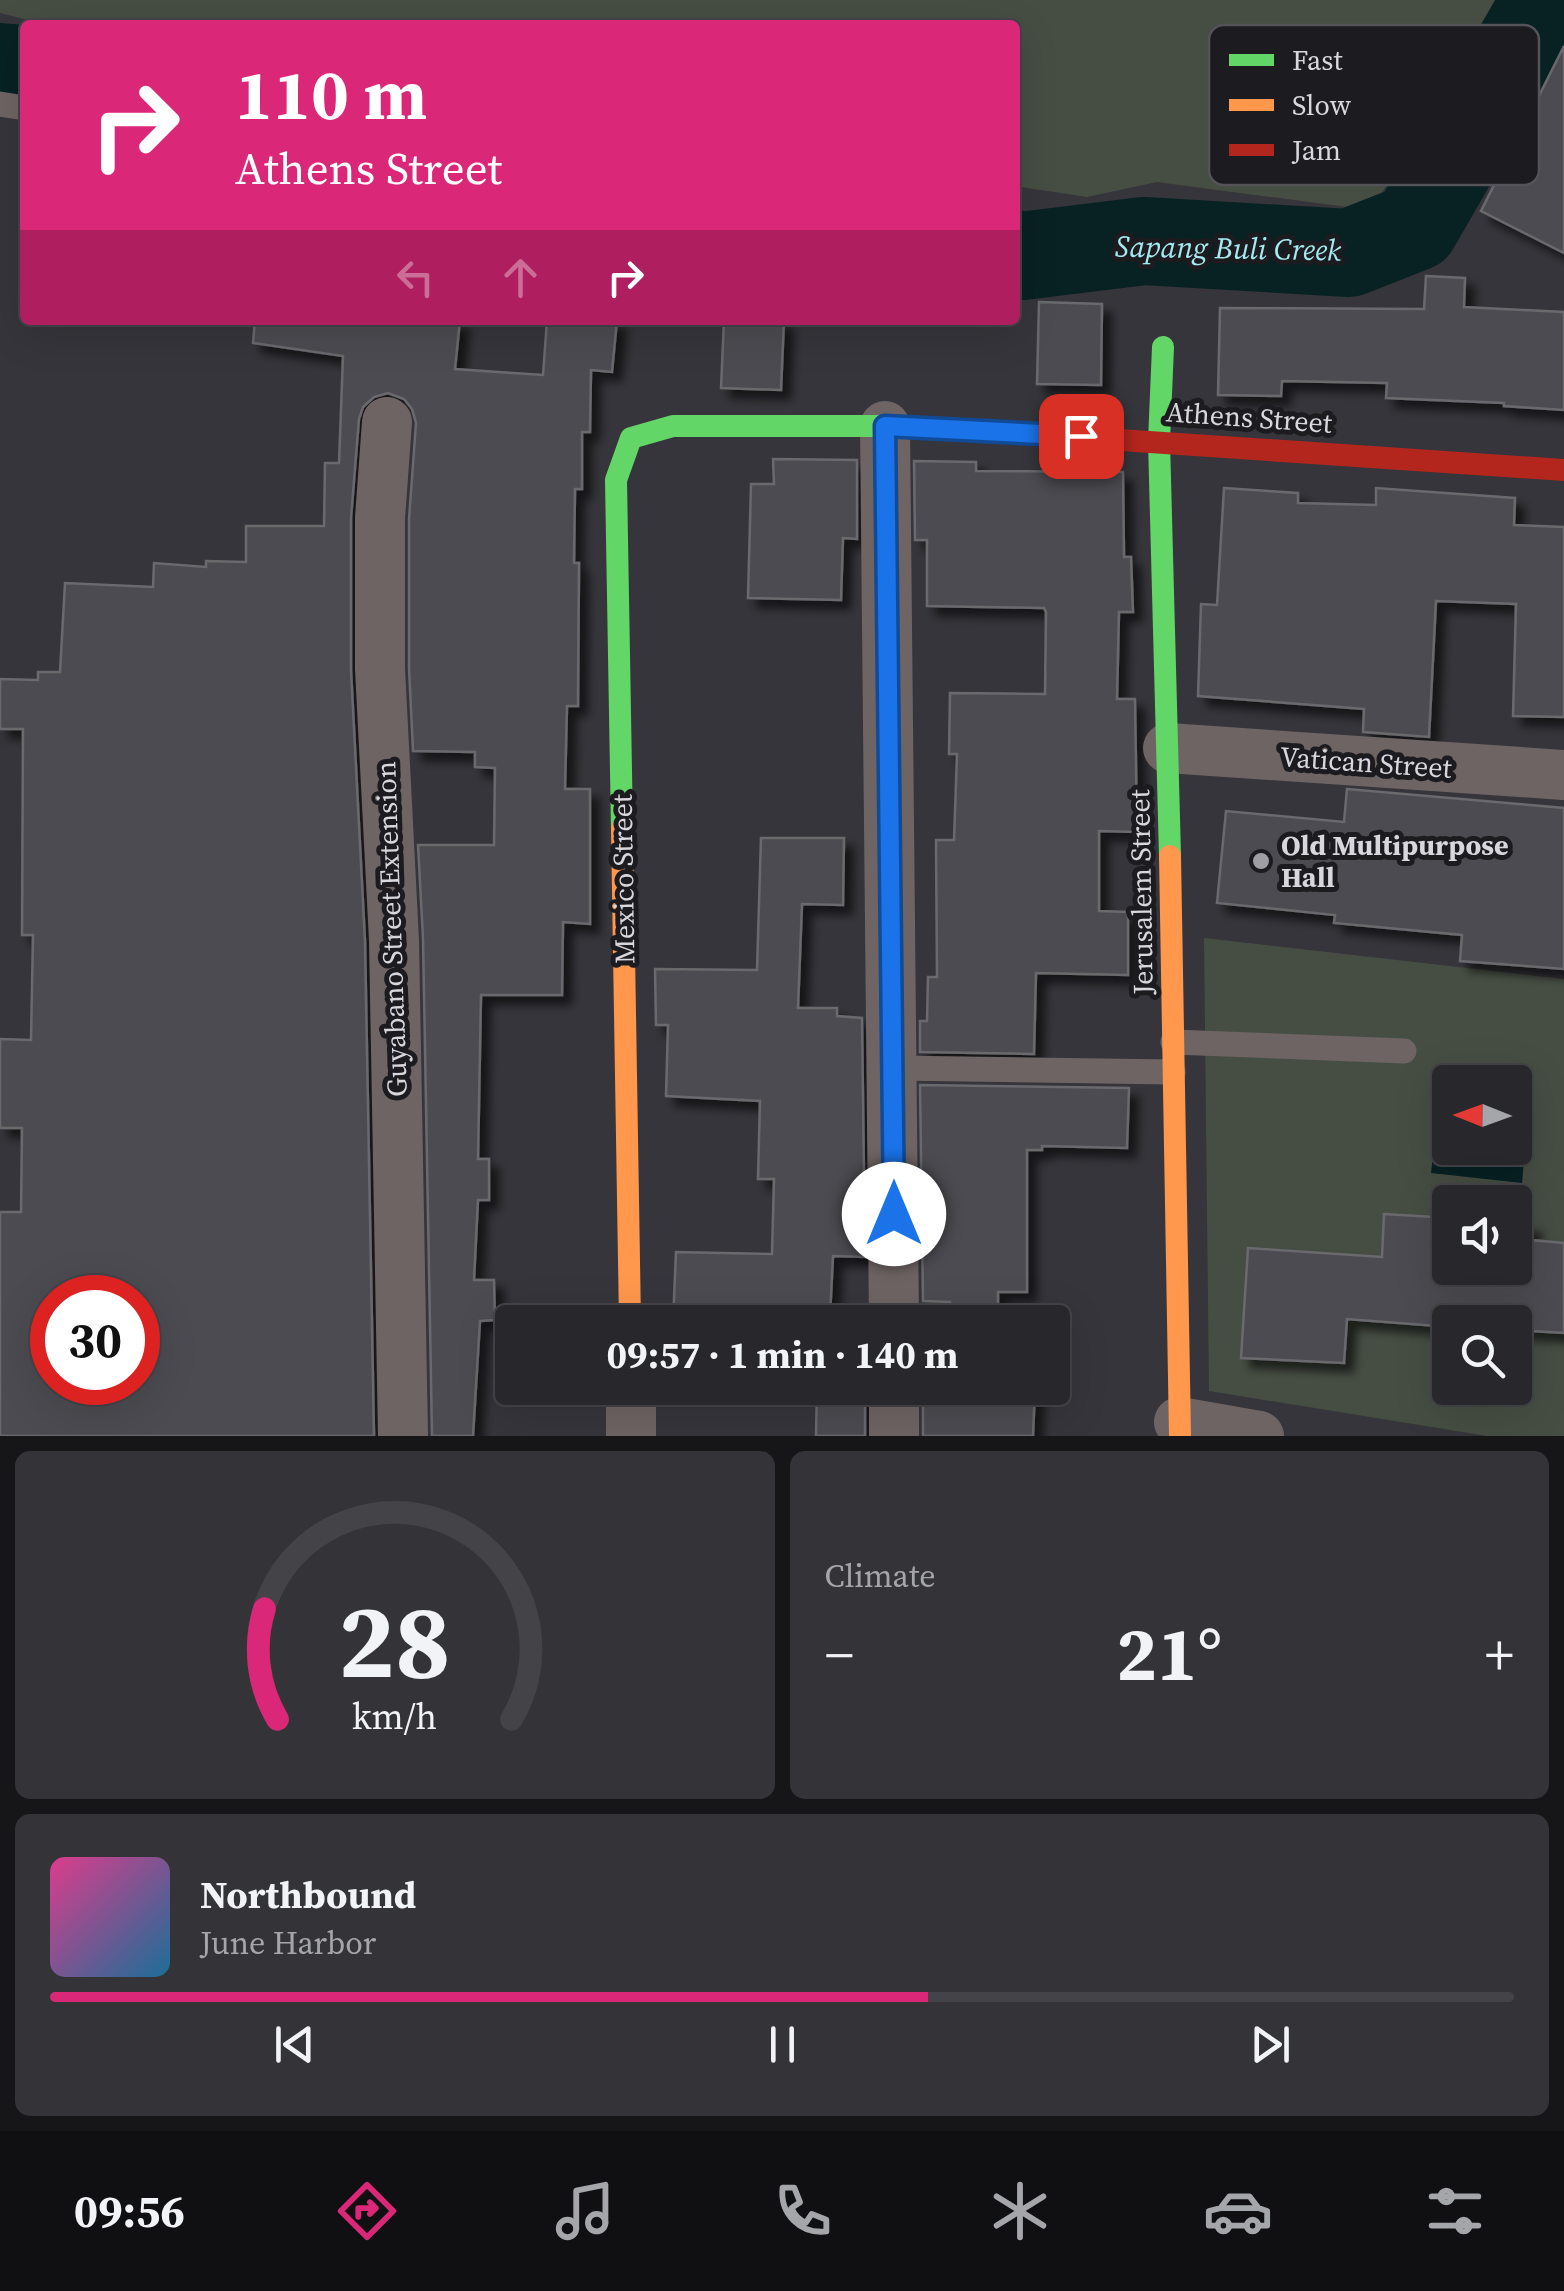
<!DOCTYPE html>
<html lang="en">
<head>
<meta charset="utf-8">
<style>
	:root { --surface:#28282c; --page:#343438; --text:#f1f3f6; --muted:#a5a6a9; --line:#444448; --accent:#db2777 }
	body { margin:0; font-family:"Source Serif 4",serif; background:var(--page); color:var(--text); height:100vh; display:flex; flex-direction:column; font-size:38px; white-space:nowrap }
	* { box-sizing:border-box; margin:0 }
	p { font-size:32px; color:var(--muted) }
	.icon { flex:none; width:55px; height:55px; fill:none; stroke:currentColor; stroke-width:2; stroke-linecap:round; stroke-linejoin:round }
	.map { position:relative; height:1436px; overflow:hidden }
	.side { display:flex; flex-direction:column; gap:15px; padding:15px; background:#161618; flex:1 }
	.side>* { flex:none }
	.guide { position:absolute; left:20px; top:20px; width:1000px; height:305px; border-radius:10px; box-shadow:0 10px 40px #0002,0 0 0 2px var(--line); background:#db2777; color:#fff; overflow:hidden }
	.needle { width:65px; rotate:271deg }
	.fabs { position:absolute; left:1432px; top:1065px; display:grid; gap:20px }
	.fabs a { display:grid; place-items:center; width:100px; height:100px; border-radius:10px; background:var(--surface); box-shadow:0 10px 40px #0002,0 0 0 2px var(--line); font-size:50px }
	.speed { position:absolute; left:30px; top:1275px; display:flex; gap:20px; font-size:50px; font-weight:700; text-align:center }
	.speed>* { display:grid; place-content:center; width:130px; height:130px; border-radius:50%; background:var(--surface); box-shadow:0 10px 40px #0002,0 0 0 2px var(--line); line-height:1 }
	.speed .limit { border:15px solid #d22; background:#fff; color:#111 }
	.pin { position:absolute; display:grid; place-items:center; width:85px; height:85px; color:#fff; margin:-42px; border-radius:20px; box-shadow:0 5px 15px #0006 }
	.me { position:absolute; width:110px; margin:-55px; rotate:0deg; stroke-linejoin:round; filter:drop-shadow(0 0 8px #0008) }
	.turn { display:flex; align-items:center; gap:35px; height:210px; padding:0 50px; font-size:45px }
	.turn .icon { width:130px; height:130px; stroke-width:2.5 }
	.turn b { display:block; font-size:70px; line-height:85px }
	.lanes { display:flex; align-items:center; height:95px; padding:0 50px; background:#0003; justify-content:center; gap:50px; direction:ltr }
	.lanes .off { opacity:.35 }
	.big { font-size:75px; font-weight:700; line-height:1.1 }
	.side .tile { flex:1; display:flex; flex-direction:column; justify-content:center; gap:15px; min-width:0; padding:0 35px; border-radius:15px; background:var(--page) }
	.side .dial { align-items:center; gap:0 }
	.dial svg { height:260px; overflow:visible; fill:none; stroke:var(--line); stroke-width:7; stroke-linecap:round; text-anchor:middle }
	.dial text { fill:var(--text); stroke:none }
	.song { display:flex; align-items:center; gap:30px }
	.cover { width:120px; height:120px; border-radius:15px; background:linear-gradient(135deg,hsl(330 70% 55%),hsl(200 70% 35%)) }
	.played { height:10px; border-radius:5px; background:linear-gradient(90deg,var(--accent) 60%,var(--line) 60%) }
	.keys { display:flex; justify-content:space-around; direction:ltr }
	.heat { display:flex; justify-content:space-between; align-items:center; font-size:55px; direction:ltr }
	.side .tiles { flex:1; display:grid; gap:15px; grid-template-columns:1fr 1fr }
	.tile:last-child { grid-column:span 2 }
	.trip { position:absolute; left:495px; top:1305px; width:575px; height:100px; border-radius:10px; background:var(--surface); box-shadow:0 10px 40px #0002,0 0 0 2px var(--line); font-weight:700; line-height:100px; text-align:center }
	.menu { display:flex; height:160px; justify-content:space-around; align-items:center; background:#101012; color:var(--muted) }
	.menu .icon { width:70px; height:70px }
	.menu .selected { color:var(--accent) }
	.menu b { font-size:45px; color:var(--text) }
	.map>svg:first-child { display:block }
	.green { fill:#464e43; fill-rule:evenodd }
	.water { fill:#082123 }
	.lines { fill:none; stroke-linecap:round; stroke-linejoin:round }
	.river { stroke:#082123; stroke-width:88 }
	.building { fill:#4c4c51; stroke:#69696e; stroke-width:2.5; fill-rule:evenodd; filter:url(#shadow) }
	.lane { stroke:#6e6463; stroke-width:25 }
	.street { stroke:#6e6463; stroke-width:50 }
	.fast { stroke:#63d668; stroke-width:22 }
	.slow { stroke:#ff974d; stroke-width:22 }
	.jam { stroke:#b3261e; stroke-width:22 }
	.route-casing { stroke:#114b97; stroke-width:25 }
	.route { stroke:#1a73e8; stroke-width:18 }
	.poi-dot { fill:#9f9ea5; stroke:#1c1b20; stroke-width:4 }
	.labels { text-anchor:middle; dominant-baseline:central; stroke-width:10; stroke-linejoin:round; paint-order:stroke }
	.street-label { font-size:28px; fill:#d8d7de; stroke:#1c1b20 }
	.poi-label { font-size:28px; font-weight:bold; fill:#d8d7de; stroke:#1c1b20; text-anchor:start }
	.water-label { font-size:30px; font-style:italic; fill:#a3ebf1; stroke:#1c1b20 }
	.key { fill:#1c1b20; stroke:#545359; stroke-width:2.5 }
	.key-label { font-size:28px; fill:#d8d7de }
</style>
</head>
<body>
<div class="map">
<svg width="1564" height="1436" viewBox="0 0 1564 1436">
	<defs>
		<filter id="shadow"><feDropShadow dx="9" dy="9" stdDeviation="5" flood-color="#0009"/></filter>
	</defs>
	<rect width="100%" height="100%" fill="#36353b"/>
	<!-- green -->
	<path class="green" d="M0 0H1495L1396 172 1377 199 1347 207 1157 182 1087 197 1015 186V25H48L0 13Z
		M1204 938 1564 979V1436H1487L1209 1391ZM1450 1082H1515V1148H1450ZM1450 1202H1515V1268H1450ZM1450 1322H1515V1388H1450Z"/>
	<!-- water -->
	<path class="water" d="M1440 1087 1450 1088V1148H1515V1094L1530 1096 1522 1183 1431 1173Z"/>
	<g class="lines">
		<!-- river -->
		<path class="river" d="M0 67 25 69
			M1015 254 1022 256 1144 241 1349 253 1415 227 1546 0"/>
	</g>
	<!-- building -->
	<path class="building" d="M1564 46V253L1481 211Z
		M1426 276 1465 278 1464 307 1564 312V410L1504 406V403L1386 398 1387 383 1282 381 1281 396 1218 395 1220 308 1424 309Z
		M1039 302 1102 304 1101 385 1037 384Z
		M255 320H460L455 369 543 375 547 320H617L612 372 591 370 590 432H582V489H575L574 563H579L578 706H567L565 789H590V924L563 922 562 995H481L478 1159H489V1200H478L474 1280H494L495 1320 480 1321 473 1436H432L423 939 418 845H494L495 768 475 767V752L413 751 409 668V519L416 423 412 409 404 399 388 393 374 397 363 407 359 419 351 518V670L365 941 374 1436H0V1212H21L22 1128H0V1039L31 1040 33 935H22L23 729H0V679L38 680V672H60L65 583 153 587 154 563 206 567V561L246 562V526H324L325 463H339L343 356 253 343ZM52 1298H138V1382H52Z
		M724 320H784L781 390 721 388Z
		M773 459 857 460V539L843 538 841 600 748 598 751 484H774Z
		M914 461 976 462V471L1123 472 1124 557H1131L1133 612H1119L1117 699H1135L1137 832 1099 831V911L1128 912V975L1036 973 1034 1054 920 1052V1021H927L928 977H937L936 840H954L957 754H949L950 693 1045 694 1046 612 1044 608 927 606V540H915Z
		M1224 488 1298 493V503L1376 505V488L1515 498 1514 525 1564 527V717L1513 716 1516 604 1436 601 1429 737 1363 732 1364 709 1198 696 1201 604 1217 605Z
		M1347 789 1564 808V969L1460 961 1462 935 1334 923 1335 915 1217 903 1226 811 1344 822Z
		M761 838H844L843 905 802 904 798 1008H837V1016L862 1018 865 1257 833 1256 830 1316 743 1311V1322H673L676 1252 772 1254 774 1179H758L760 1101 666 1096 668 1025H656L655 969 757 970Z
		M920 1085 1129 1088 1127 1148 1042 1146V1150H1027V1292H998V1322H950V1302L923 1301Z
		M1384 1214 1450 1218V1268H1515V1223L1532 1224 1531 1240 1564 1243V1333L1515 1330V1322H1450V1327L1347 1319 1344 1363 1241 1358 1248 1248 1382 1257Z
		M817 1388H865V1436H816Z
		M923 1388H1035L1033 1436H923Z"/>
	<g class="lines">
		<!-- lane -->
		<path class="lane" d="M0 104 25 108
			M1173 1042 1404 1051
			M894 1068 1173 1072"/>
		<!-- street -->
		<path class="street" d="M387 422 380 518V669L394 940 403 1436
			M885 426 894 1322
			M1168 748 1564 775
			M631 1388V1436
			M894 1388V1436
			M1179 1422 1259 1436"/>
		<!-- fast -->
		<path class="fast" d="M1163 347 1159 441 1170 856
			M622 829 616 480 631 438 673 426H885L1002 432"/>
		<!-- slow -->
		<path class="slow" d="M622 829 630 1322
			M1170 856 1180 1436"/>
		<!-- jam -->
		<path class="jam" d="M1002 432 1564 470"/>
	</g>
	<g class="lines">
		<defs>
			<path id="route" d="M894 1214 885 426 1081 436"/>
		</defs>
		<!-- route casing -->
		<use href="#route" class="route-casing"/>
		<!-- route -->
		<use href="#route" class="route"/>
	</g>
	<!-- markers -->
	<circle class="poi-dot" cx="1261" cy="861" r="10"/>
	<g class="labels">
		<!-- street labels -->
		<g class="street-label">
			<text transform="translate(1249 417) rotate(4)">Athens Street</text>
			<text transform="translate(1366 762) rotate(4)">Vatican Street</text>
			<text transform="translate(623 879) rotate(-91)">Mexico Street</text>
			<text transform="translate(1141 892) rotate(-91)">Jerusalem Street</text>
			<text transform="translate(391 929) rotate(-92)">Guyabano Street Extension</text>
		</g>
		<!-- poi labels -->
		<g class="poi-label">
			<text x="1281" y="845">Old Multipurpose<tspan x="1281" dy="32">Hall</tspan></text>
		</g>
		<!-- water labels -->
		<g class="water-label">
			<text transform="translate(1228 248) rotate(1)">Sapang Buli Creek</text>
		</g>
	</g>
	<!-- legend -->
	<rect x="1209" y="25" width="330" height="160" rx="15" class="key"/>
	<rect x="1229" y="54" width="45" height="12" fill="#63d668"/>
	<rect x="1229" y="99" width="45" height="12" fill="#ff974d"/>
	<rect x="1229" y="144" width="45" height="12" fill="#b3261e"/>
	<g class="key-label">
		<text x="1292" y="70">Fast</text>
		<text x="1292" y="115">Slow</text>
		<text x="1292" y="160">Jam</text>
	</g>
</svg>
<div class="fabs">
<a><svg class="needle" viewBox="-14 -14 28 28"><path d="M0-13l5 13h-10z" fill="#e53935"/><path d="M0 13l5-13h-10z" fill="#a5a6a9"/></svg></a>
<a><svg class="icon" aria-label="sound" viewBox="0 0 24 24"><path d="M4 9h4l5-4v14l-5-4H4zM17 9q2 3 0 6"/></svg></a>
<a><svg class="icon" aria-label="search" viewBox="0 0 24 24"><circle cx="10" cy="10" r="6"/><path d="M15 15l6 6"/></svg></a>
</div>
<div class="speed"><div class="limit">30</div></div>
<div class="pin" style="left:1081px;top:436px;background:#d93025"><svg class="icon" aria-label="arrive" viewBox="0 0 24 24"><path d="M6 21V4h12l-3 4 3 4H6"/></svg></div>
<svg class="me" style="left:894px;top:1214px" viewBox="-20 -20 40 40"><circle r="19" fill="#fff"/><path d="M0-13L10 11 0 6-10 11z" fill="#1a73e8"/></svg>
<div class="trip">09:57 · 1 min · 140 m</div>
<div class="guide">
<div class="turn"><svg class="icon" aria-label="right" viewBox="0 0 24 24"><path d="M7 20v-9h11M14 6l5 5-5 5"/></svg><div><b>110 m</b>Athens Street</div></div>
<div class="lanes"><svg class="icon off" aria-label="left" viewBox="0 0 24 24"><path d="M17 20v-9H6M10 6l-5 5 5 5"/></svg><svg class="icon off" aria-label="ahead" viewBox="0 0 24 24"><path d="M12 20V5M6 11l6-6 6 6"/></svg><svg class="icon" aria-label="right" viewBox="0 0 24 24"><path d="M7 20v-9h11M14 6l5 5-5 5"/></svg></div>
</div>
</div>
<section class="side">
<div class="tiles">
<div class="tile dial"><svg viewBox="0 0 100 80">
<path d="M14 69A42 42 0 1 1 86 69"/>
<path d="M14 69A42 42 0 0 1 10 35" stroke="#db2777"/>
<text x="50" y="56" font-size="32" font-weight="700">28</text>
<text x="50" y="72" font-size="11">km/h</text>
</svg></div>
<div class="tile"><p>Climate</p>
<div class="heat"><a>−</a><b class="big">21°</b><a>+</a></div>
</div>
<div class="tile">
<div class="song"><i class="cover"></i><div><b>Northbound</b><p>June Harbor</p></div></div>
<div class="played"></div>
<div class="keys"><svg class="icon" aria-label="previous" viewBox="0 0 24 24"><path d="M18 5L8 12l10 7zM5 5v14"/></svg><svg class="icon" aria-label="pause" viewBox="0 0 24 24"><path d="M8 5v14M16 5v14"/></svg><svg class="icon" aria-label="next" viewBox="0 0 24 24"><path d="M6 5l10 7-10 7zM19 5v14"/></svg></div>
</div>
</div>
</section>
<nav class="menu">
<b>09:56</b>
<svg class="icon selected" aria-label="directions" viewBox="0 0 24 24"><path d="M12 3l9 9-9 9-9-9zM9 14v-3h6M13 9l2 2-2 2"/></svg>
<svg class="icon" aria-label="music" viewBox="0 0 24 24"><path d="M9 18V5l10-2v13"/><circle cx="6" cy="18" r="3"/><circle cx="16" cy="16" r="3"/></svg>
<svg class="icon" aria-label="phone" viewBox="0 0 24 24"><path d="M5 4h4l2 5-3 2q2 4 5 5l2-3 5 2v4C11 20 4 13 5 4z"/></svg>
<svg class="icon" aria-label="climate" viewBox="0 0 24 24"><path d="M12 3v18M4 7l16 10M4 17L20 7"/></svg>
<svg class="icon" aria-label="car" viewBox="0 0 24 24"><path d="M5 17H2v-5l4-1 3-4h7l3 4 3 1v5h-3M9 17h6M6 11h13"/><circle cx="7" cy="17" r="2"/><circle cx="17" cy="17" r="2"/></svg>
<svg class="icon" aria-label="filters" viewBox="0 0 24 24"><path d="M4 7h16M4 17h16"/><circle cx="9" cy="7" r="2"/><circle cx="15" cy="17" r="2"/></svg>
</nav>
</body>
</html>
